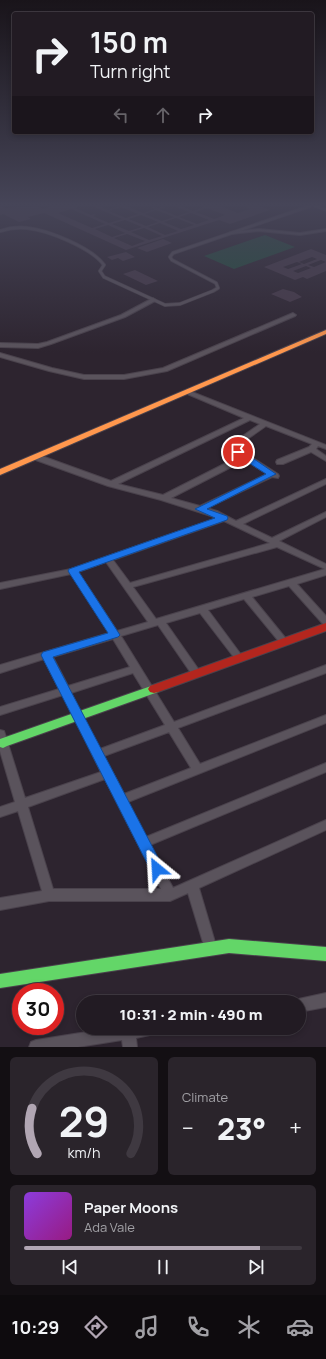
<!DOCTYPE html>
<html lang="en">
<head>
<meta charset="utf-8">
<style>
	:root { --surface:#221b23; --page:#2a242b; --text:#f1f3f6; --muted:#a2a1a6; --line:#3f3941; --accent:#b1a6b3 }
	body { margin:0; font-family:Manrope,sans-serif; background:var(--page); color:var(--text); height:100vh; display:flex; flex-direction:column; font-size:15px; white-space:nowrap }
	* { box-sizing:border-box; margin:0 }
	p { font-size:13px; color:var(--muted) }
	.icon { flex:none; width:22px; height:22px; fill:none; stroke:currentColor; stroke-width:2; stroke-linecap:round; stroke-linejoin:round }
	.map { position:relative; height:1047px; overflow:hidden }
	.panel { display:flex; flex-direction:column; gap:10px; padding:10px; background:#130f13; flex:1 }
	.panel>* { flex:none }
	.top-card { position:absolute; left:12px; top:12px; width:302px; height:122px; border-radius:4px; box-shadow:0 2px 6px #0003,0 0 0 1px var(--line); background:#221b23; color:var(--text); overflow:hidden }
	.speed { position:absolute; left:12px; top:983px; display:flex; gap:8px; font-size:20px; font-weight:700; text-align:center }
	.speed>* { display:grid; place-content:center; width:52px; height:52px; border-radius:50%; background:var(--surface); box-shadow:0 2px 6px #0003,0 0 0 1px var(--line); line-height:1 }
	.speed .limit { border:6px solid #d22; background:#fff; color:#111 }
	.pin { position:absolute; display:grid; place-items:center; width:34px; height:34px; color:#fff; margin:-17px; border:2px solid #fff; border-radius:50%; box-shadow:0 1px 4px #0007 }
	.me { position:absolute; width:44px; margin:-22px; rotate:333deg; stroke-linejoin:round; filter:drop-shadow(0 0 3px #0008) }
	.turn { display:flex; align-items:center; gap:14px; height:84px; padding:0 12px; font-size:18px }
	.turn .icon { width:52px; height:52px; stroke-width:2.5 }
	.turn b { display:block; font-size:28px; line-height:34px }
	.lanes { display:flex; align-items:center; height:38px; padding:0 12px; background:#0003; justify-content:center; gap:20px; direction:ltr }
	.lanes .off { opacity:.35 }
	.big { font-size:30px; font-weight:800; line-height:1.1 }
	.panel .card { flex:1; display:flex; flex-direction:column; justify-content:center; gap:6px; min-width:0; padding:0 14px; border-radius:6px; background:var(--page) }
	.panel .dial { align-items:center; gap:0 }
	.dial svg { height:104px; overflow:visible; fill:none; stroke:var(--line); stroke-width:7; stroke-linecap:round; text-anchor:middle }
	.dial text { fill:var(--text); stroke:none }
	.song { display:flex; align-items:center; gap:12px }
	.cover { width:48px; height:48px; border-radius:6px; background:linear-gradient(135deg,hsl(270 70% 55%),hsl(310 70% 35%)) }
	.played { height:4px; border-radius:2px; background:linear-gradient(90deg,var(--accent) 85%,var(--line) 85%) }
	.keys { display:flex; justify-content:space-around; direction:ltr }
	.heat { display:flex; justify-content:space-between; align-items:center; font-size:22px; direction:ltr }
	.panel .tiles { flex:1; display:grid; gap:10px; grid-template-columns:1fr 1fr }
	.card:last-child { grid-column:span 2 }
	.trip { position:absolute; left:76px; top:995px; width:230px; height:40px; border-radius:20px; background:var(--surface); box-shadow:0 2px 6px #0003,0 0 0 1px var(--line); font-weight:800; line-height:40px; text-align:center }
	.menu { display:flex; height:64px; justify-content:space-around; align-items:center; background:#0e0b0e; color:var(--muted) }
	.menu .icon { width:28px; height:28px }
	.menu .selected { color:var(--accent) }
	.menu b { font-size:18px; color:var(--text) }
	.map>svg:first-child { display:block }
	.green { fill:#204e3b }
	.building { fill:#463948; fill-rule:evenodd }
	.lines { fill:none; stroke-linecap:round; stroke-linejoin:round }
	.lane-casing { stroke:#4a424c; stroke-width:4 }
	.street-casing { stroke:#4a424c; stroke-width:2 }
	.fast-casing { stroke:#4a424c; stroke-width:2 }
	.slow-casing { stroke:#4a424c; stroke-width:2 }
	.jam-casing { stroke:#4a424c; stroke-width:2 }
	.lane { stroke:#5a535c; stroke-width:2.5 }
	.street { fill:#5a535c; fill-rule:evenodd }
	.fast { fill:#63d668; fill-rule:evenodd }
	.slow { fill:#ff974d; fill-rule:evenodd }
	.jam { fill:#b3261e; fill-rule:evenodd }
	.route { fill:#1a73e8; stroke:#114b97 }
</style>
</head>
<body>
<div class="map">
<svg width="326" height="1047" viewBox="0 0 326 1047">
	<rect width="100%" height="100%" fill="#2d242f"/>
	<!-- green -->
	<path class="green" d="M265 235 295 247 234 269 204 256Z"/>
	<!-- building -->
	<path class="building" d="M0 206 5 208 37 206 43 209 51 206H80L75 208 91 215 95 214 96 215 93 216 109 223 122 219 92 206H100L108 210 119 206H127L143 213 155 209 148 206 158 208 168 206 160 209 177 216 189 212 174 206H181L193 211 204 207 202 206H220L238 213 250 209 244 206H259L270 210 230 224 219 220 126 250 44 213 28 217 31 219 19 222 3 214 0 215ZM121 207 138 214 126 218 109 211ZM207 208 225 215 214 219 196 212ZM71 209 87 216 105 224 92 228 58 213ZM156 210 174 217 162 221 145 214ZM191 213 209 220 197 224 179 217ZM141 215 158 222 146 226 129 219ZM176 218 194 225 181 229 164 222ZM125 220 142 227 129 231 112 224ZM160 223 178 231 165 235 148 227ZM108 225 125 233 112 237 95 229ZM144 228 162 236 149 240 131 232ZM127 234 145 241 132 246 114 238Z
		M163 239 172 243 147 252 137 248Z
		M311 249 326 255V262L321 260 308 265 314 267 326 262V271L307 279 303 277 295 280 264 267ZM312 257 317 259 304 264 299 262ZM297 262 302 264 288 269 283 267ZM306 266 311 268 298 273 293 271Z
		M126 252 135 257 123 261 118 258 112 260 107 257Z
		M135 270 158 281 146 285 123 274Z
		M283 289 294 292 302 297 290 302 271 294Z"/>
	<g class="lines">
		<defs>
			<path id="lane" d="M316 206 326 210
				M0 231C9 228 18 227 27 228 48 230 92 248 104 265L100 271 104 277 165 305 180 304 213 291 218 288 216 283 172 260 170 257 173 253 310 206"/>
			<path id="street" d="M259 229 300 233 326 229V231L300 235 259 231 231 234 229 233 231 232Z
				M153 298 156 300 155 301 125 317 51 344 38 348 0 347V343L38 344 47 342 121 315Z
				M293 313 296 315 295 316 167 371 124 379H84L49 371 0 357V353L52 368 84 375H124L163 368Z
				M187 390 326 445V449L318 446 316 449 326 456V461L311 452 283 464H277L276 462 277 460 309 447 312 444 266 426 236 447 278 474 279 476 278 478 272 477 207 508 217 511 236 521 326 479V484L243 524 272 538 326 512V517L279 541 326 564V575L297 584 326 616V625L323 624 289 586 252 597 287 640 289 642 287 644H281L244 599 208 610 242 656 244 658 242 660 239 661 236 660 200 613 166 623 201 673 199 676 196 677 193 676 158 625 121 636 174 722 326 665V673L178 728 200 764 326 715V723L128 802 146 837 326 763V772L150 845 173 888 326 820V830L199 888 217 949 215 953 211 955 207 953 205 949 188 893 170 901H49L0 910V898L42 891 18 811 0 817V807L15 802 0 751V730L4 731 5 734 25 798 101 772 63 695 0 715V707L59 689 44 659 0 673V665L109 633 71 574 0 589V583L71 569 217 518 161 500 108 486 33 459 32 457 36 455H39L111 481 244 418 185 393V391ZM250 420 260 424 227 447 240 456 163 495 118 484ZM245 460 267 474 200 506 171 498ZM224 521 270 543 130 583 113 560ZM277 547 325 569 156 619 133 587ZM106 562 148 622 117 631 78 572ZM113 639 130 667 68 686 53 657ZM133 673 165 725 100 749 71 693ZM169 732 191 768 124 794 104 756ZM105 779 161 889H53L28 807Z
				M326 993V1007L299 1012V1002H294V1000Z
				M112 1028H161L159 1033 136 1038 137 1047H123L122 1040 78 1047H29L31 1042 36 1040Z"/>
			<path id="fast" d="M154 685 158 686 160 689 158 692 7 746 3 748 0 747V739Z
				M229 939 326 947V961L229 953 0 988V974Z"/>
			<path id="slow" d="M326 330V334L0 475V469Z"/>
			<path id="jam" d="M326 623V631L158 692 154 693 150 692 148 689 150 686Z"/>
		</defs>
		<!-- lane casing -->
		<use href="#lane" class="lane-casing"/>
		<!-- street casing -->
		<use href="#street" class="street-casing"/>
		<!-- fast casing -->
		<use href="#fast" class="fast-casing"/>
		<!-- slow casing -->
		<use href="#slow" class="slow-casing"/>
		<!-- jam casing -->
		<use href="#jam" class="jam-casing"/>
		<!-- lane -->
		<use href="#lane" class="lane"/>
		<!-- street -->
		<use href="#street" class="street"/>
		<!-- fast -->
		<use href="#fast" class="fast"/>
		<!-- slow -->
		<use href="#slow" class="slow"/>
		<!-- jam -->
		<use href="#jam" class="jam"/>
	</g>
	<!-- sky -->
	<linearGradient id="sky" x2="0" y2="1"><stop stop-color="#19141a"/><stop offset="0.58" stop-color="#464558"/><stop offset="1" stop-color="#464558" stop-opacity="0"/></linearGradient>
	<rect width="326" height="353" fill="url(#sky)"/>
	<!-- route -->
	<path class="route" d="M235 450H241L276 474 207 509 227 516 228 518 227 520 79 572 120 635 118 637 53 657 162 865 164 869 162 873 157 875 152 873 41 655 43 652 108 633 68 571 69 569 215 518 195 509 266 474 235 454 234 452Z"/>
</svg>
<div class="speed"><div class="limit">30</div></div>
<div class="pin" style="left:238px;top:452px;background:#d93025"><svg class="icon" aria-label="arrive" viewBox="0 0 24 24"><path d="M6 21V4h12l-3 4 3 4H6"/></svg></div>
<svg class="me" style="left:157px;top:869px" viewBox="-20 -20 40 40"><path d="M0-17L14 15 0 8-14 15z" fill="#1a73e8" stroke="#fff" stroke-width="4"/></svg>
<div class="trip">10:31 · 2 min · 490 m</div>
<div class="top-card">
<div class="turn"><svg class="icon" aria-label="right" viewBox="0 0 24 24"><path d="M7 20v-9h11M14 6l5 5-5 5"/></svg><div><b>150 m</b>Turn right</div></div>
<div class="lanes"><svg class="icon off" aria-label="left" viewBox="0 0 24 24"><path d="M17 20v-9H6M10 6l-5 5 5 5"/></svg><svg class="icon off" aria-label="ahead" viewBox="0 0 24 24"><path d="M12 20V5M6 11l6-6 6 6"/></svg><svg class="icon" aria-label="right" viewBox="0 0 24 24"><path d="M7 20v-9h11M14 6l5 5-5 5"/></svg></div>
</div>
</div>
<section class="panel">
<div class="tiles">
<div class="card dial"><svg viewBox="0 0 100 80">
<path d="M14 69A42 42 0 1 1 86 69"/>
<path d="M14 69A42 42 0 0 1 10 34" stroke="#b1a6b3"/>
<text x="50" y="56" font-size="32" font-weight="700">29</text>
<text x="50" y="72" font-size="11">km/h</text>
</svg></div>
<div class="card"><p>Climate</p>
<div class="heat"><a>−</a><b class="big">23°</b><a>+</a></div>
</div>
<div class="card">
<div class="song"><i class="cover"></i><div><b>Paper Moons</b><p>Ada Vale</p></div></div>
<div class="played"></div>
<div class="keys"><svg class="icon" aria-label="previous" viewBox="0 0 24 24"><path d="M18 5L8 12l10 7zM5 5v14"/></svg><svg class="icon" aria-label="pause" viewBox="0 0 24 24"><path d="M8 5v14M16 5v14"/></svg><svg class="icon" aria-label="next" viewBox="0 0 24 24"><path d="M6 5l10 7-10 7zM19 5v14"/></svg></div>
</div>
</div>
</section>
<nav class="menu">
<b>10:29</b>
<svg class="icon selected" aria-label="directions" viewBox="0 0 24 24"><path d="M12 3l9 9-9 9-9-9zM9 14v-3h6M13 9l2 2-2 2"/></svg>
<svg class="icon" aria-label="music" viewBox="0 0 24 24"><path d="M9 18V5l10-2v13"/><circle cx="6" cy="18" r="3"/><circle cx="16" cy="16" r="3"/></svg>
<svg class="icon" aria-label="phone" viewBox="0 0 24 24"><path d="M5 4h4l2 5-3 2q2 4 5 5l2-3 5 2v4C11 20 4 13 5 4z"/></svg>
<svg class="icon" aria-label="climate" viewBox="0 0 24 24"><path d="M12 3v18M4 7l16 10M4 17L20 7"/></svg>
<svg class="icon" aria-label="car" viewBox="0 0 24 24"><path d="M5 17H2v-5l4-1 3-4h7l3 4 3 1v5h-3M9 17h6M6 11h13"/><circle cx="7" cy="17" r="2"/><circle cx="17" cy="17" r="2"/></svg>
</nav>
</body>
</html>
